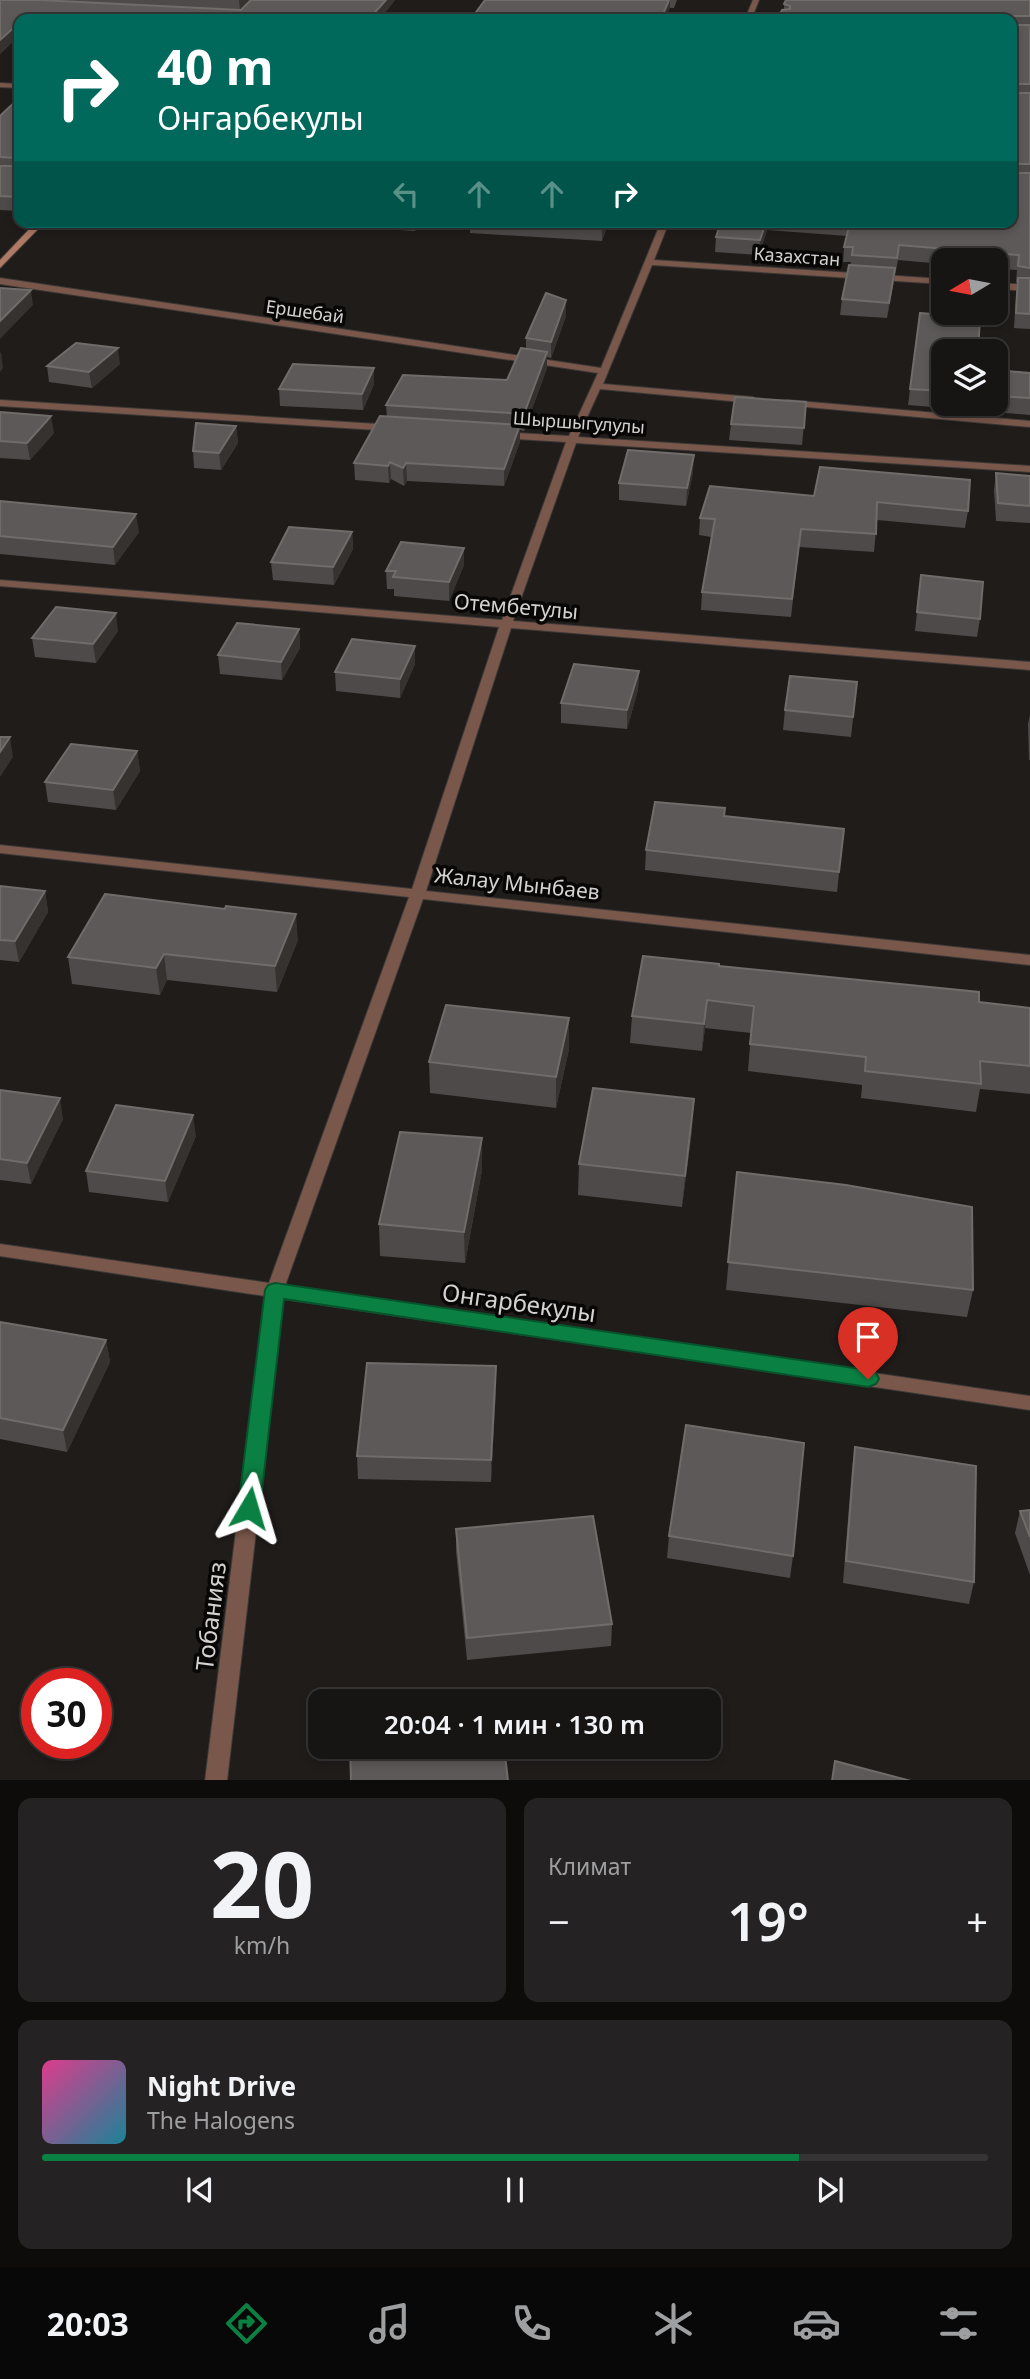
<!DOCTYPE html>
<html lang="ru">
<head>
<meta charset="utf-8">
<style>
	:root { --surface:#171514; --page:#242222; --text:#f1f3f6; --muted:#9e9fa0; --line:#363434; --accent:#0b8043 }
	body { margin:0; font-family:"Noto Sans",sans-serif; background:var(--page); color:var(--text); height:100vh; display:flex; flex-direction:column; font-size:26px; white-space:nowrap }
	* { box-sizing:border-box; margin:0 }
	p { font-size:23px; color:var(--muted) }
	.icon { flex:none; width:38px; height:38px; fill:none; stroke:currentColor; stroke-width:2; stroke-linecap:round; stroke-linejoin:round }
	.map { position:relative; height:1780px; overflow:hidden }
	.details { display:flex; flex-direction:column; gap:18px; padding:18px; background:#0d0c0b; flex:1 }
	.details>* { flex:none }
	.top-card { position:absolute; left:14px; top:14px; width:1003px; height:214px; border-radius:14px; box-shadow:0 4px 10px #0003,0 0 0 2px var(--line); background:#00695c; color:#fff; overflow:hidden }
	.needle { width:46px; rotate:260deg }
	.fabs { position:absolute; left:931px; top:248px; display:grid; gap:14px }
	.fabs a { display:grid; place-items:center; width:77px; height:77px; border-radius:14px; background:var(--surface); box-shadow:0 4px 10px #0003,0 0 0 2px var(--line); font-size:35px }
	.speed { position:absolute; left:21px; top:1668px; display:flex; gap:14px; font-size:35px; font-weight:700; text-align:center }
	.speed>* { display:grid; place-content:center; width:91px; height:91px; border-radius:50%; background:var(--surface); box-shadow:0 4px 10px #0003,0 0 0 2px var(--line); line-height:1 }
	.speed .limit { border:10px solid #d22; background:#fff; color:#111 }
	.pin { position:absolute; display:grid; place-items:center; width:60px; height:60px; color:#fff; margin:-72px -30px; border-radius:50% 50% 50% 0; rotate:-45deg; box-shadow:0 0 7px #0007 }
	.pin .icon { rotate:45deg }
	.me { position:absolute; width:77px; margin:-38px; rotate:7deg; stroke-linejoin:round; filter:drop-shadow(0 0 5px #0008) }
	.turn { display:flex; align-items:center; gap:24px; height:147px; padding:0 28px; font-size:32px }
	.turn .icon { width:91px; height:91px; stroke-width:2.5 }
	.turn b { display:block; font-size:49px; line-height:60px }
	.lanes { display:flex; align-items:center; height:66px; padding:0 28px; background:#0003; justify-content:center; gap:35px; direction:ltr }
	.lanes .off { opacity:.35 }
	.big { font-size:52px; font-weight:600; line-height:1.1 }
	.details .card { flex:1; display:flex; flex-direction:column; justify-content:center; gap:10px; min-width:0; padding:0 24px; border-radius:14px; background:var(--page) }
	.details .dial { align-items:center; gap:0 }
	.dial b { font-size:91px; line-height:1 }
	.song { display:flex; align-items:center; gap:21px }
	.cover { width:84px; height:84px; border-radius:10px; background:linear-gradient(135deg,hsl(330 70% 55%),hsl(190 70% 35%)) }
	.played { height:7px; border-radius:4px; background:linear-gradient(90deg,var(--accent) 80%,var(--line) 80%) }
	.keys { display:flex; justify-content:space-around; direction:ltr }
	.heat { display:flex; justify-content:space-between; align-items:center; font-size:38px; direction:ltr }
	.details .tiles { flex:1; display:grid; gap:18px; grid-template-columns:1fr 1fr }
	.card:last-child { grid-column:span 2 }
	.trip { position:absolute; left:308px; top:1689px; width:413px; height:70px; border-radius:14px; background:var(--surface); box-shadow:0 4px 10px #0003,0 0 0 2px var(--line); font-weight:600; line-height:70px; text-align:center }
	.dock { display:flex; height:112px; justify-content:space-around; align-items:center; background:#090808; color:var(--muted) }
	.dock .icon { width:49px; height:49px }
	.dock .selected { color:var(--accent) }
	.dock b { font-size:32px; color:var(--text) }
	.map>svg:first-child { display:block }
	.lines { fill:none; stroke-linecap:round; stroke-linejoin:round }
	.street-casing { stroke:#3c3937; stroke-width:2 }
	.secondary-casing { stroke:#3c3937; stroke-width:2 }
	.street { fill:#79574b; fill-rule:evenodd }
	.secondary { fill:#ae7965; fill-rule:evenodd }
	.wall { fill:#4e4a49 }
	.shaded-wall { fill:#353230 }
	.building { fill:#5c5958; stroke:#6f6c6a; stroke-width:2 }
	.route { fill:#0b8043; stroke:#07532c; stroke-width:2 }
	.labels { text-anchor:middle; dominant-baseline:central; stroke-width:7; stroke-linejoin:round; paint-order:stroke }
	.far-street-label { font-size:18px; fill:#d4d1d0; stroke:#080706 }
	.street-label { font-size:21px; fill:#d4d1d0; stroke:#080706 }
	.near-street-label { font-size:24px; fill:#d4d1d0; stroke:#080706 }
</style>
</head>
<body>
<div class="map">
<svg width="1030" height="1781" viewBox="0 0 1030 1781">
	<rect width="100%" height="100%" fill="#1f1c1a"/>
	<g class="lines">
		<defs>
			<path id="street" d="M753 0H759L753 15 787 19H745Z
				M0 83 19 84V88L0 87Z
				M661 222H669L654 260 943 279V284L652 265 603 384 753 397 758 400 753 403 600 389 578 437 1030 466V472L576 443 513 621 1030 662V670L511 628 426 891 1030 955V965L423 899 285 1286 1030 1396V1410L283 1299 227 1781H205L265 1296 0 1256V1244L269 1283 409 897 0 853V845L412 889 499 627 0 586V580L502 620 566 442 501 438 496 435 501 432 569 436 598 373 0 284V278L601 368Z
				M996 283 1030 285V291L996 289Z
				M0 400 393 425 398 428 393 431 0 406Z
				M787 400 1030 421V427L784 405V401Z"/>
			<path id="secondary" d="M36 222H45L0 268V260Z"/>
		</defs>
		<!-- street casing -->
		<use href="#street" class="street-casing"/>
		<!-- secondary casing -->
		<use href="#secondary" class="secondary-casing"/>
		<!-- street -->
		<use href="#street" class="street"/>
		<!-- secondary -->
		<use href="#secondary" class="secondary"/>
	</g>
	<!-- wall -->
	<path class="wall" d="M0 0H395L380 19H19V36L0 54Z
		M485 0H677L674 8Z
		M1030 0V329L1014 328 1016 293 1017 282H1016L1017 270 996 269V261H943V264L898 260 887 318 840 315 842 299 851 262H843L844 247 847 236 767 230 759 255 715 252 716 237 721 222H1012V19L784 10V4Z
		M19 98V211L0 210V116Z
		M259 222H420L415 231 301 224 298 228 259 226Z
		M470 222H609L602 241 470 233Z
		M566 300V316L551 358 547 357V368L524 431 520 430V442L504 486 407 481 404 486 391 479 389 483 355 480 354 463 387 417 386 405 507 380 526 349V338Z
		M920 313 943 352V404H996V370L1030 373V415L908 405Z
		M120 364 92 388 49 382 47 366Z
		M374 384 363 410 280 406 279 389Z
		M806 402 802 445 729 440 731 424Z
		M0 412 54 433 30 460 0 458Z
		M236 426 238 443 221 470 194 468 193 451Z
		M693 472 686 506 619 500V483Z
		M996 473 1030 476V523L996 521 994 490Z
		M710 486 968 511 965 528 877 520 874 552 799 547 791 617 701 610 702 592 711 537 699 535 700 518Z
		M0 501 139 532 115 565 0 554Z
		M352 532 353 549 334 585 273 580 271 562Z
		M464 548V565L449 601 394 596V589H387L386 571Z
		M921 575 980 619 977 637 915 631Z
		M299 629 300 648 282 680 220 674 218 655Z
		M118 631 96 663 35 657 32 638Z
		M415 664 400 698 336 691 335 672Z
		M639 671 638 690 627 729 561 723V703Z
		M857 682 851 737 783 730 785 710Z
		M1030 715V760H1029L1028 724Z
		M137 751 140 771 116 810 48 802 45 782Z
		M724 816 844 829 837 892 645 870 646 850Z
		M0 886 45 891 48 912 19 962 0 960Z
		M225 909 298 940 277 992 167 980 160 995 72 984 68 957Z
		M719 967 979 1002 1030 1008V1094L980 1089 976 1112 861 1098 862 1085 748 1071 751 1033 705 1028 702 1051 630 1043 632 1016Z
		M569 1018V1049L556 1108 430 1093 429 1062Z
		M0 1090 63 1119 31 1184 0 1180Z
		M692 1130 682 1207 578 1195 579 1164Z
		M196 1136 168 1202 89 1192 86 1171Z
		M482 1170 465 1263 380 1256 379 1224Z
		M737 1172 973 1290 967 1317 726 1290Z
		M0 1322 106 1340 110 1362 67 1452 0 1439Z
		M496 1366V1388L491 1482 358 1479 357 1456Z
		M855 1447 974 1582 969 1604 843 1583 852 1469Z
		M1030 1510V1575L1015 1533 1020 1511Z
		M456 1529 612 1624 611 1646 467 1660 456 1551Z
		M669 1536 793 1556 790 1578 667 1558Z"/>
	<!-- shaded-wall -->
	<path class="shaded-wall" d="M239 0H250L240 11Z
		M386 0H395L380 19H369Z
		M669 0H670V8L665 19H661Z
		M19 23V36L0 54V40Z
		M414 222H420L415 231Z
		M604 222H609L602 241V227Z
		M766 222H768L767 230 759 255 760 240Z
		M895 268 893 283 887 318 889 303Z
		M31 290 33 305 0 339V321Z
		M566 300V316L551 358V342Z
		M118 348 120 364 92 388 89 372Z
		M1 352 3 368 0 372V353Z
		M547 352V368L524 431V414Z
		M374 368V384L363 410 362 394Z
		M51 416 54 433 30 460 27 443Z
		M520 425V442L504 486V469Z
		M236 426 238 443 221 470 219 453Z
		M694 455 693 472 686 506 687 488Z
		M390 462 391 479 389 483 388 466Z
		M406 463 407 481 404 486 403 468Z
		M136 514 139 532 115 565 113 547Z
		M352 532 353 549 334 585 333 567Z
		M464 548V565L449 601V582Z
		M116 613 118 631 96 663 93 644Z
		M299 629 300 648 282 680 281 662Z
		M415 646V664L400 698V679Z
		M639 671 638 690 627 729V710Z
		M10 737 13 757 0 777V752Z
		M137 751 140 771 116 810 113 790Z
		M45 891 48 912 19 962 15 941Z
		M296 914 298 940 277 992 275 966Z
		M164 954 167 980 160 995 156 968Z
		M707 1000 705 1028 702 1051 704 1024Z
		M569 1018V1049L556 1108V1077Z
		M60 1098 63 1119 31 1184 27 1163Z
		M694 1099 692 1130 682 1207 685 1176Z
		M193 1115 196 1136 168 1202 165 1181Z
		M482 1138V1170L465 1263 464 1232Z
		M106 1340 110 1362 67 1452 63 1430Z
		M496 1366V1388L491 1482V1460Z"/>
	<!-- building -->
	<path class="building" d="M0 0H39L241 10 251 0H386L369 19H19V23L0 40Z
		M485 0H669L661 19H471Z
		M786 0H1030V16H1014L1011 18V19H778L782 10 790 9V6L784 4Z
		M1012 19 1014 25H1030V84H1014L1012 86Z
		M1012 87 1014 93H1030V164H1014L1012 166Z
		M19 98V196L18 197 0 196V166H19L17 158 0 157V116Z
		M1012 167 1014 173H1030V268L1018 266 1019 255 899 245 897 258 852 255 853 247H844L850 222H1012Z
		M530 222H604L602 227Z
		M721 222H766L760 240 716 237Z
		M849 265 895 268 889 303 842 299Z
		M1018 278H1030V314L1016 313Z
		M0 288 31 290 0 321Z
		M546 293 566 300 551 342 526 338Z
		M920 313 980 318 978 352H943V391L910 389Z
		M76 343 118 348 89 372 47 366Z
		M521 348 547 352 524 414 386 405 403 375 507 380Z
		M293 364 374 368 362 394 279 389Z
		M996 370 1030 373V398L996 396Z
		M735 397 806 402 804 428 731 424Z
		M0 412 51 416 27 443 0 441Z
		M380 416 520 425 504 469 406 463 403 468 390 462 388 466 354 463Z
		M196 423 236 426 219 453 193 451Z
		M628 450 694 455 687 488 619 483Z
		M820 467 970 480 968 511 877 502 876 534 801 529 792 599 702 592 715 519 700 518 710 486 814 496Z
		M996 473 1030 476V506L998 503Z
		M0 501 136 514 113 547 0 536Z
		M289 527 352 532 333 567 271 562Z
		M401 542 464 548 449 582 393 577 396 571H386Z
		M921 575 983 582 980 619 917 612Z
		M56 607 116 613 93 644 32 638Z
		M237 623 299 629 281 662 218 655Z
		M352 639 415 646 400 679 335 672Z
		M574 664 639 671 627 710 561 703Z
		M790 676 857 682 853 717 785 710Z
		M0 737H10L0 752Z
		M71 744 137 751 113 790 45 782Z
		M655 802 725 808 724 816 844 829 839 872 646 850Z
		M0 886 45 891 15 941 0 940Z
		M105 894 225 909 226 906 296 914 275 966 164 954 156 968 68 957Z
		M643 956 719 964V966L979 992V1002L1030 1008V1066L980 1061 981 1084 865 1071 866 1057 750 1044 754 1006 707 1000 704 1024 632 1016Z
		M446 1005 569 1018 556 1077 429 1062Z
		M593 1088 694 1099 685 1176 579 1164Z
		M0 1090 60 1098 27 1163 0 1159Z
		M116 1105 193 1115 165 1181 86 1171Z
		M400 1132 482 1138 464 1232 379 1224Z
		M737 1172 846 1185 972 1207 973 1290 728 1262Z
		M0 1322 106 1340 63 1430 0 1418Z
		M367 1363 496 1366 491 1460 357 1456Z
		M686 1425 804 1443 793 1556 669 1536Z
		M855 1447 976 1466 974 1582 846 1561Z
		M1030 1510V1537L1020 1511Z
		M593 1516 612 1624 467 1638 456 1529Z
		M498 1692 499 1701H412Z
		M350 1746H504L508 1781H351Z
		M835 1761 911 1781H832Z"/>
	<!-- route -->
	<path class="route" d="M275 1283 868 1370 876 1373 879 1379 876 1384 868 1387 284 1299 260 1508 257 1515 249 1518 241 1515 238 1508 265 1290 268 1285Z"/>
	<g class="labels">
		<!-- far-street labels -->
		<g class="far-street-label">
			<text transform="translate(797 256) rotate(4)">Казахстан</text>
			<text transform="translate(305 311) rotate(8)">Ершебай</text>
			<text transform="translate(579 422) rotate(4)">Шыршыгулулы</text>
		</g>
		<!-- street labels -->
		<g class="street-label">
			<text transform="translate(516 606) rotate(5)">Отембетулы</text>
			<text transform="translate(517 883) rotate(6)">Жалау Мынбаев</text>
		</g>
		<!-- near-street labels -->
		<g class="near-street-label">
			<text transform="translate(519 1302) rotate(8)">Онгарбекулы</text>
			<text transform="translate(210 1616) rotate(-83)">Тобанияз</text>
		</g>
	</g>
</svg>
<div class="fabs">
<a><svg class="needle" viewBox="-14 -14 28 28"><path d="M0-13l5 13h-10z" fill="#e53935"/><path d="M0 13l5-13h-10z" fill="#9e9fa0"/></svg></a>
<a><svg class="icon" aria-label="layers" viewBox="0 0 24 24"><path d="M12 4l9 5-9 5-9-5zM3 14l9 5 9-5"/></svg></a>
</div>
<div class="speed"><div class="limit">30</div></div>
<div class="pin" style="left:868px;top:1379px;background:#d93025"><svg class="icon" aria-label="arrive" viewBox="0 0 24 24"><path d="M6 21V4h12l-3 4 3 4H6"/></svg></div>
<svg class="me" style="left:249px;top:1508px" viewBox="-20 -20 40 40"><path d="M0-17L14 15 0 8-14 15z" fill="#0b8043" stroke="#fff" stroke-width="4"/></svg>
<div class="trip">20:04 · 1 мин · 130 m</div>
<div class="top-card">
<div class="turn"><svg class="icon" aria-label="right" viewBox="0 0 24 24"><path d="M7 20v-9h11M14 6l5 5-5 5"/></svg><div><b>40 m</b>Онгарбекулы</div></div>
<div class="lanes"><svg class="icon off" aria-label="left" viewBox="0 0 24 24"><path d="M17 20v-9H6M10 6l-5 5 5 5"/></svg><svg class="icon off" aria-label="ahead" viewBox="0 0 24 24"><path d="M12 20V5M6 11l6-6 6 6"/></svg><svg class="icon off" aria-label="ahead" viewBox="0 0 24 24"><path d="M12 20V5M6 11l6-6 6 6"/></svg><svg class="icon" aria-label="right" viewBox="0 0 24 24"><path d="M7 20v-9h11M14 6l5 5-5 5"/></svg></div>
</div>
</div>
<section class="details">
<div class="tiles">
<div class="card dial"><b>20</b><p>km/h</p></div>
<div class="card"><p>Климат</p>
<div class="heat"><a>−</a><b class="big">19°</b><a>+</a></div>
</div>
<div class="card">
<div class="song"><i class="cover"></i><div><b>Night Drive</b><p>The Halogens</p></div></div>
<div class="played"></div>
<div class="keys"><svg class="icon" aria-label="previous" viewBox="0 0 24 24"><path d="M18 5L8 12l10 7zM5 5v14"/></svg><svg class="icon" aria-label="pause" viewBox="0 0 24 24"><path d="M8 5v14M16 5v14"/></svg><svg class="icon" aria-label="next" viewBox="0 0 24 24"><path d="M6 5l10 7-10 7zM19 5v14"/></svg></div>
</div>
</div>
</section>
<nav class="dock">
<b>20:03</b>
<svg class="icon selected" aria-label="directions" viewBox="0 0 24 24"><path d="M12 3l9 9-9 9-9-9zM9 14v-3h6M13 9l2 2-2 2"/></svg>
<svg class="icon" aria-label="music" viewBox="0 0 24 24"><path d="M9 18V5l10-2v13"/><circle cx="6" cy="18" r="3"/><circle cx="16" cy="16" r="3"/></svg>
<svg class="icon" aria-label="phone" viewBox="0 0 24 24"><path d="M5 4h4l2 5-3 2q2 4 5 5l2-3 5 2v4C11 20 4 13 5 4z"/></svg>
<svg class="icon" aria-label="climate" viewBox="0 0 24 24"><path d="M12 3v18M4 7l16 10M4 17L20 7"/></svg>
<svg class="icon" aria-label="car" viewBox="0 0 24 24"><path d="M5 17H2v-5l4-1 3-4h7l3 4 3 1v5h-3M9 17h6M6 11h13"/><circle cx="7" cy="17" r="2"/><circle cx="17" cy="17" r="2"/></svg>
<svg class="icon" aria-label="filters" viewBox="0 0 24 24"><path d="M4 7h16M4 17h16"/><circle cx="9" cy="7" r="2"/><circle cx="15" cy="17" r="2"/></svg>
</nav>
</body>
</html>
